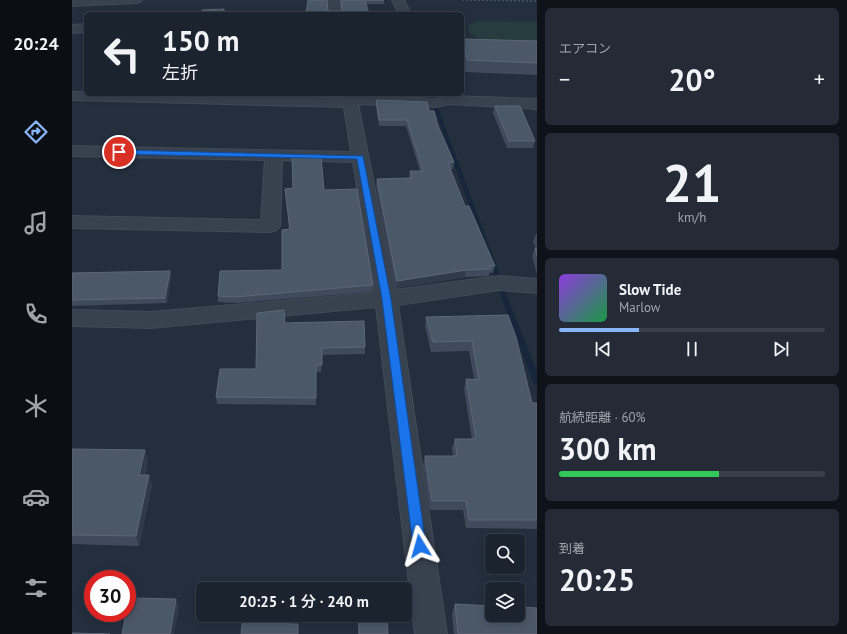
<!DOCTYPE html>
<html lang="ja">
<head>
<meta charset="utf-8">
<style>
	:root { --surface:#1b232e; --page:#242b36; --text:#f1f3f6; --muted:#a0a4aa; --line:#39404a; --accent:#8ab4f8 }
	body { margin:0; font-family:"PT Sans","Noto Sans JP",sans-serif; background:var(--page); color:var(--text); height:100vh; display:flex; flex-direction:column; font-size:15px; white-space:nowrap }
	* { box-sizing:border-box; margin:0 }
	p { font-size:13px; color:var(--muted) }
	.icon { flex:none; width:22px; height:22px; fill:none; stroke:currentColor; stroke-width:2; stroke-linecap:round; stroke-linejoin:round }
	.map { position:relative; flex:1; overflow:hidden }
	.drawer { display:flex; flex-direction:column; gap:8px; padding:8px; background:#0f1319; width:310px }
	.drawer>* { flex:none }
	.top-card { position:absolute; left:12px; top:12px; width:380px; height:84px; border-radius:6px; box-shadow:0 2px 10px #0003,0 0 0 1px var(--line); background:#1b232e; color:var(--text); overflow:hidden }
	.controls { position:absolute; left:413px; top:534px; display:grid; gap:8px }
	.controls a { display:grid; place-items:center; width:40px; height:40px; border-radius:6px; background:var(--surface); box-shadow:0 2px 10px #0003,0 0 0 1px var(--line); font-size:20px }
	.speed { position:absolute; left:12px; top:570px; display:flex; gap:8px; font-size:20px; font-weight:700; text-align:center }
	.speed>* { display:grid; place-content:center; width:52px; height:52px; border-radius:50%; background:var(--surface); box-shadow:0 2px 10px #0003,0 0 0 1px var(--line); line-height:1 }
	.speed .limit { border:6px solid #d22; background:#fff; color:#111 }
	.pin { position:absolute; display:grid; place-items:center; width:34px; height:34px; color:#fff; margin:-17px; border:2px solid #fff; border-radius:50%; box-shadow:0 1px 4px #0007 }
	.me { position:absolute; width:44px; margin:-22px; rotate:352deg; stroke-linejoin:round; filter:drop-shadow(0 0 3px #0008) }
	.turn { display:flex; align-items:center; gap:14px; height:84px; padding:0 12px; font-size:18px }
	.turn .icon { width:52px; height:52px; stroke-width:2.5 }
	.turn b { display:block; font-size:28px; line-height:34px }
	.big { font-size:30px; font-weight:600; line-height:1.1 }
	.drawer .tile { flex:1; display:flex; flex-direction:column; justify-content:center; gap:6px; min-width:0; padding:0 14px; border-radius:6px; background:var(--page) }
	.drawer .dial { align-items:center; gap:0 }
	.dial b { font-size:52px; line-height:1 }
	.song { display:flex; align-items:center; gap:12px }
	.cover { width:48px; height:48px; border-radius:6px; background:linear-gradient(135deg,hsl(270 70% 55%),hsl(140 70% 35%)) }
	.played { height:4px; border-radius:2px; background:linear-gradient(90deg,var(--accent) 30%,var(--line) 30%) }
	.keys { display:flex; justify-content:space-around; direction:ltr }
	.heat { display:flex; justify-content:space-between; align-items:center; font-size:22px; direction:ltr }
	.charge { height:6px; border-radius:3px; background:linear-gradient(90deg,#34c759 60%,var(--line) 0) }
	.trip { position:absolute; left:124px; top:582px; width:216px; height:40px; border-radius:6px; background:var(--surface); box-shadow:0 2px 10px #0003,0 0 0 1px var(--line); font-weight:600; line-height:40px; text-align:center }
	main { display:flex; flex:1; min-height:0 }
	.tab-bar { display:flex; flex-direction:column; width:72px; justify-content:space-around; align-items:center; background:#0b0e12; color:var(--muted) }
	.tab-bar .icon { width:28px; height:28px }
	.tab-bar .active { color:var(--accent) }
	.tab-bar b { font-size:18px; color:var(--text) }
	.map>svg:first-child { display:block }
	.green { fill:#263c3f }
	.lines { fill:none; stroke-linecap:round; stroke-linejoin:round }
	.stream { fill:#17263c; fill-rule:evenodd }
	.minor-casing { stroke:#414a57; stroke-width:2 }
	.path { stroke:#3f5557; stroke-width:1.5; stroke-dasharray:2 2; stroke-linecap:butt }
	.minor { fill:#38414e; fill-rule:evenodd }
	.wall { fill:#3f4b5c }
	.shaded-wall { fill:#2f3b4b }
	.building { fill:#4b5868; stroke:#5c6777 }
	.route { fill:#1a73e8; stroke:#114b97 }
</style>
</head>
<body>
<main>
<nav class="tab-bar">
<b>20:24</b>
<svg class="icon active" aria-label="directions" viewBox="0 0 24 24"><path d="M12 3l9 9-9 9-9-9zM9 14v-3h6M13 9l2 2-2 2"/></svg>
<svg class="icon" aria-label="music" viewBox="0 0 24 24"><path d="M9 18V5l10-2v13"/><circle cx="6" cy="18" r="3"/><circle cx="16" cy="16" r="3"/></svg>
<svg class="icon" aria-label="phone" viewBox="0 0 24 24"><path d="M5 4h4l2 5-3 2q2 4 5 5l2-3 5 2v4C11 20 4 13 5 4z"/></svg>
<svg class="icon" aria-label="climate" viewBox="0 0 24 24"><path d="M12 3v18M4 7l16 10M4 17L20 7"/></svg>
<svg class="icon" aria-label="car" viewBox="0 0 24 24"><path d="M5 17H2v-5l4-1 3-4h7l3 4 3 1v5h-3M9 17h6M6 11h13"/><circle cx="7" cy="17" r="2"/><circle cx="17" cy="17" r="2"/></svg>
<svg class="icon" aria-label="filters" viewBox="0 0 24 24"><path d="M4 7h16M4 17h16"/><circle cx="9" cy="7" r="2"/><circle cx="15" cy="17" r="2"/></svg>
</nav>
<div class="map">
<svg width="465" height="634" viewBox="0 0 465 634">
	<rect width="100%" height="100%" fill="#242f3e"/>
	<!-- green -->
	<path class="green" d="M406 21 465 22V43C446 42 408 46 396 30L397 25Z"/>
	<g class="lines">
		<!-- stream -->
		<path class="stream" d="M356 94H360L363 101V102H359Z
			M361 104 365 105 429 278 428 280H426L423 278 361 105Z
			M428 289H430L433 291 465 372V385L462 384 461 382 427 291Z"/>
		<defs>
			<path id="minor" d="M0 0H70L68 2 64 3 0 6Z
				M255 0H267L269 14H257Z
				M320 0H332L339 14H327Z
				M14 24V32L0 33V25Z
				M0 92H14V94H98L270 98V94L364 99 377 96 465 99V109L377 104 364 107 286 104 323 290 427 276 465 279V293L427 290 326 305 375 634H343L304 307 79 328 0 326V310L79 312 302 293 281 162 210 160 208 226 205 230 198 232 0 228V216L189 220 193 160 0 156V146L279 152 272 107 0 100Z"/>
		</defs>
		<!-- minor casing -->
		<use href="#minor" class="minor-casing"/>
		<!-- path -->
		<path class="path" d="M390 0 465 1"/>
		<!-- minor -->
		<use href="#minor" class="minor"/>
	</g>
	<!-- wall -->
	<path class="wall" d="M268 0H312V4H294L297 14 256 11H270Z
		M391 39 465 41V75L393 72 390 55V46Z
		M236 94H257V96H236Z
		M303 94H353L352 97Z
		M304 100 357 111 366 126 382 162 381 169H378L393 206 423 266 421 273 418 272 417 276 393 277 324 288 304 186 305 179 337 178 338 171H348L334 126H307L304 106Z
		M423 106 463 141 461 148H435L421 113Z
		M213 189 252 190 301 285 300 292 164 303 146 302V296L210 270 217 229Z
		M464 234H465V274L460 256 463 248H464L461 242Z
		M98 271 99 276 95 303 0 306V273Z
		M436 315 460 403H465V529L394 528 391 510H358L351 465 353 456H381L380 448 383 439H400L392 389 394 379H402L397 351 359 352 353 326 354 317Z
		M213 323 293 347V354L250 355 249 372H244V405L145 404 144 397 184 369Z
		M0 449 76 461 73 475 80 485 67 546 0 544Z
		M383 604 465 634H382L380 613Z
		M286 615H315L316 634H286Z"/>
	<!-- shaded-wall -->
	<path class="shaded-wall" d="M394 270 393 277 324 288 325 281Z
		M98 271 99 276 95 303 93 298Z
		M73 450 76 461 70 485 67 475Z
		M77 475 80 485 67 546 64 536Z
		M104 599 107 608 102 634H98Z"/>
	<!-- building -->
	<path class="building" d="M236 0H255L256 11H270L269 0H312H293L297 14H234Z
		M152 9V14H130V10Z
		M391 39 465 41V63L395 60Z
		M304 100 355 102 357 111H362L366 126 382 162 376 163 393 206H397L423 266H417L419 269 394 270 325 281 305 179 340 178 338 171H351L335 120H307Z
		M423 106H448L463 141H437Z
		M220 157H249L252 190 285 189 301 285 163 297 146 296 148 271 210 270V230L218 229 213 189 221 188Z
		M463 248H465V256Z
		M98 271 93 298 0 300V273Z
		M212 310 213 323 292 321 293 347 250 348V365H244V398L144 397 148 369H184L185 313Z
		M436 315 444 337 460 403H465V520H397L394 501H360L353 456H385L383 439H404L394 379 407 380 400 341 361 342 354 317Z
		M0 449 73 450 67 475H77L64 536 0 535Z
		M58 598 104 599 98 634H50L54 613H55V610Z
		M383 604 420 606V615H446V607L465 608V634H386Z
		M192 615H218V624H226V634H169L171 617 192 618Z
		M287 615H315L316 634H287Z
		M0 633 38 634H0Z"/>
	<!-- route -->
	<path class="route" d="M47 150 291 156 319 299 354 546 352 550 348 551 343 550 341 546 310 299 285 159 44 154 43 152Z"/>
</svg>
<div class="controls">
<a><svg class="icon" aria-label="search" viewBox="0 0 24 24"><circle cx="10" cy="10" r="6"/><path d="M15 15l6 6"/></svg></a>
<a><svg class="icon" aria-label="layers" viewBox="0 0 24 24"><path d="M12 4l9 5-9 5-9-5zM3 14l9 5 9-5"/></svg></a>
</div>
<div class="speed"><div class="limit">30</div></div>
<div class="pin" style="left:47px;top:152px;background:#d93025"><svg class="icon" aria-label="arrive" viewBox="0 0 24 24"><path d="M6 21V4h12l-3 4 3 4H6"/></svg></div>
<svg class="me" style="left:348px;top:546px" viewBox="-20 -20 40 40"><path d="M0-17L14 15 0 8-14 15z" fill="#1a73e8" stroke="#fff" stroke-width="4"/></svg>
<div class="trip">20:25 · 1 分 · 240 m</div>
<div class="top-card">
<div class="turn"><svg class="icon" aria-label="left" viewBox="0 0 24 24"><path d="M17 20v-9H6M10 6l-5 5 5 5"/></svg><div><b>150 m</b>左折</div></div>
</div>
</div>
<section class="drawer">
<div class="tile"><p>エアコン</p>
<div class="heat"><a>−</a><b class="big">20°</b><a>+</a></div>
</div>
<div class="tile dial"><b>21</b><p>km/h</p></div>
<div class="tile">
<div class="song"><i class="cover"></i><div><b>Slow Tide</b><p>Marlow</p></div></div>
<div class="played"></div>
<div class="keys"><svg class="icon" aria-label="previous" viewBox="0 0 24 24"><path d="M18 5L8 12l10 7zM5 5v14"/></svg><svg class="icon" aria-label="pause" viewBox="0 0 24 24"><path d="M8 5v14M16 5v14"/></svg><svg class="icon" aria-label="next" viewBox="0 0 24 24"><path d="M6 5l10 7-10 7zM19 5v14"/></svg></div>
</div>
<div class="tile"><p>航続距離 · 60%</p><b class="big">300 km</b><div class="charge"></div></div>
<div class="tile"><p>到着</p><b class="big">20:25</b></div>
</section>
</main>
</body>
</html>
